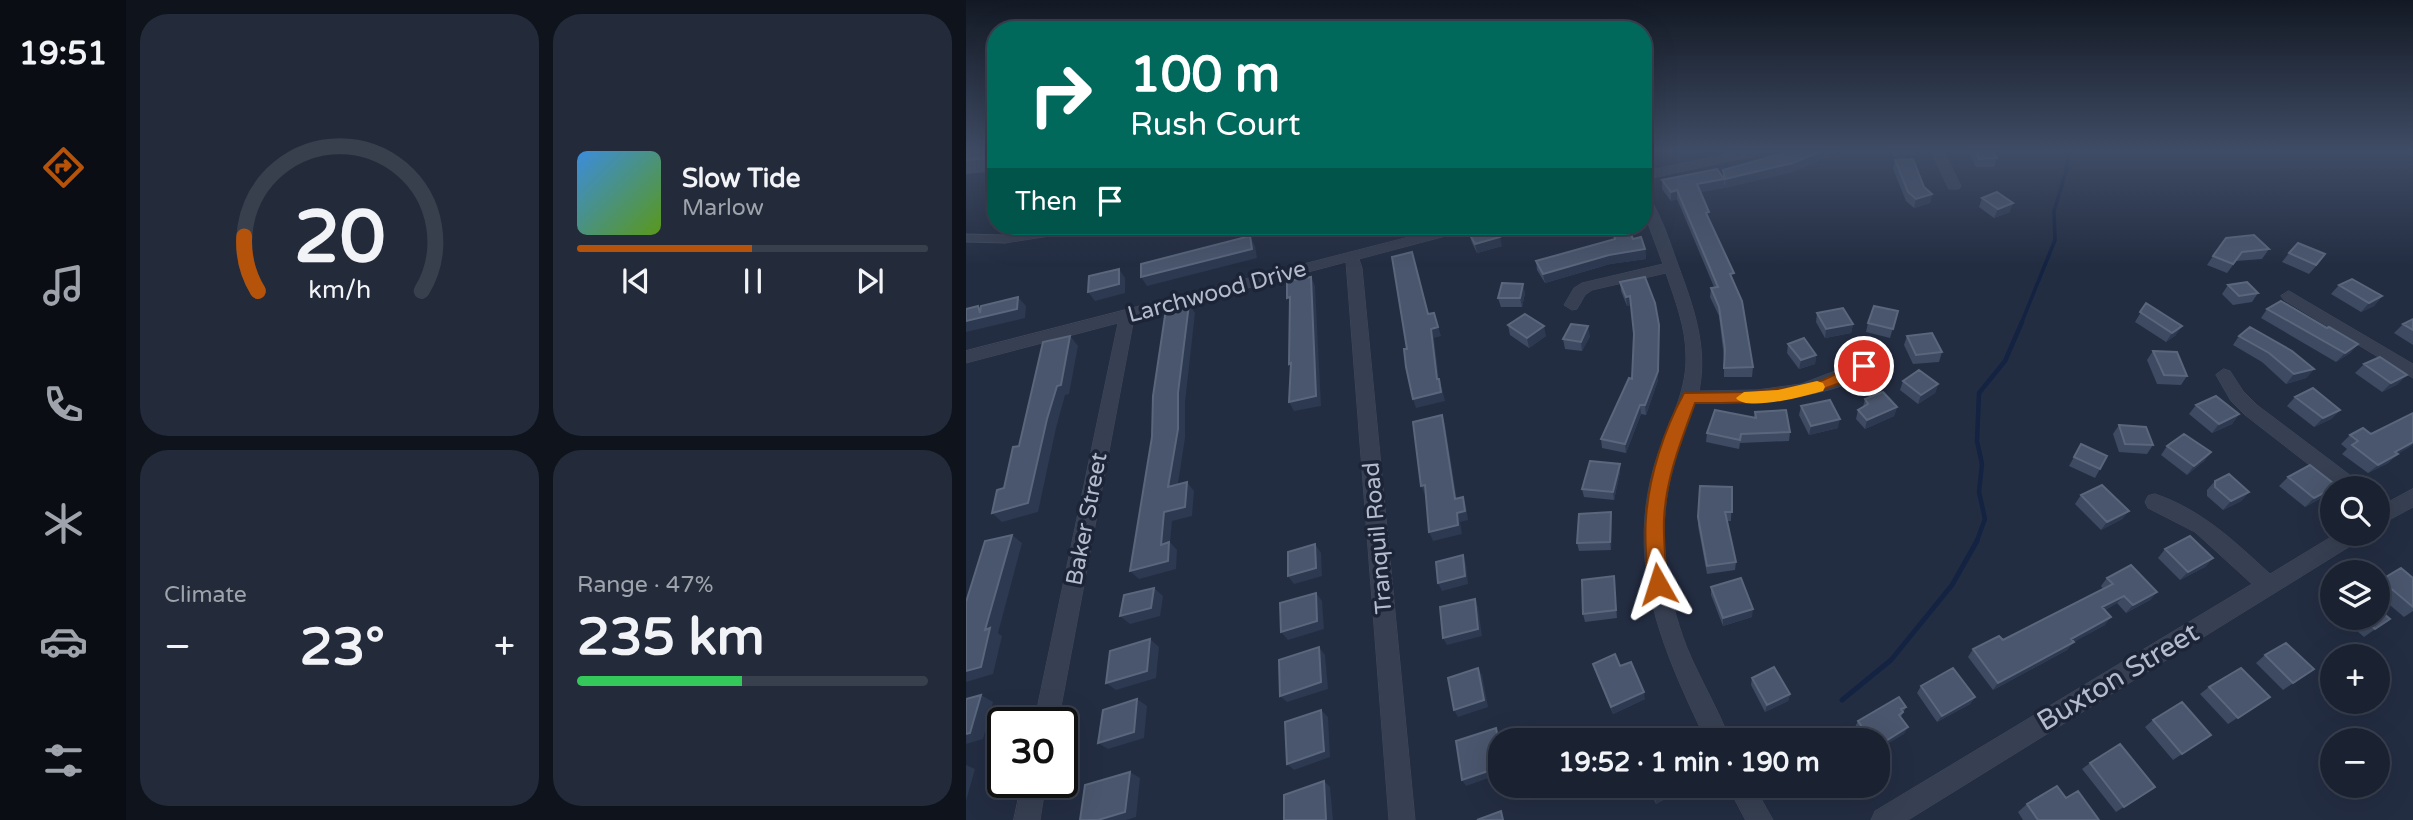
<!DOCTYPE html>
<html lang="en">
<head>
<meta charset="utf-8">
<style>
	:root { --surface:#1a2232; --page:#232a3a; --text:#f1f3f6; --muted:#9fa4ac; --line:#383f4d; --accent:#b45309 }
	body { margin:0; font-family:"Varela Round",sans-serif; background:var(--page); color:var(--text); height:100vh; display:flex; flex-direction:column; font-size:26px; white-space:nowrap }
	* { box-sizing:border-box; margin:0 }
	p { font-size:23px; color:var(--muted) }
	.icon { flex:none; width:38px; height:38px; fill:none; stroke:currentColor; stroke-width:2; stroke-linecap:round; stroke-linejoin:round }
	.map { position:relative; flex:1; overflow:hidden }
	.details { display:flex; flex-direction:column; gap:14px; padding:14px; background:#0e131c; width:840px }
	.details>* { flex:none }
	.banner { position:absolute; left:21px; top:21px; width:665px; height:214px; border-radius:28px; box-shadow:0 7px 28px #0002,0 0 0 2px var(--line); background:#00695c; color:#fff; overflow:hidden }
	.buttons { position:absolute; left:1354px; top:476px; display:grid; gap:14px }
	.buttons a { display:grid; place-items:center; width:70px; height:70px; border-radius:50%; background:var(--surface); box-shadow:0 7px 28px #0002,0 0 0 2px var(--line); font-size:35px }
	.speed { position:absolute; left:21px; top:707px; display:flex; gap:14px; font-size:35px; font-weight:700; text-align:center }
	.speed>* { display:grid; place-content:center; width:91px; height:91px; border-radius:50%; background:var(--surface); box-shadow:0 7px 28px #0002,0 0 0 2px var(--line); line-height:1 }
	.speed .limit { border:4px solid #111; border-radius:10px; background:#fff; color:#111 }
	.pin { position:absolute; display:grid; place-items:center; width:60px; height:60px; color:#fff; margin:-30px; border:4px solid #fff; border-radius:50%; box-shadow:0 2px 7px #0007 }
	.me { position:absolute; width:77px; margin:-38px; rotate:354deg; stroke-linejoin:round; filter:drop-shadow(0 0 5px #0008) }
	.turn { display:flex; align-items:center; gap:24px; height:147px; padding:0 28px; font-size:32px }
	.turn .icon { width:91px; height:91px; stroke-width:2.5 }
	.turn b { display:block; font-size:49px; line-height:60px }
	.then { display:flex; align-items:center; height:66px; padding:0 28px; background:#0003; gap:14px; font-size:26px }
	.big { font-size:52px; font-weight:700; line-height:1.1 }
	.details .tile { flex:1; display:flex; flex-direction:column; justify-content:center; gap:10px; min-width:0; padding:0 24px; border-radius:28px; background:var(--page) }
	.details .dial { align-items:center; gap:0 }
	.dial svg { height:182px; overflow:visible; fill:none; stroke:var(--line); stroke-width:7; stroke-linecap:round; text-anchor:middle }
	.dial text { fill:var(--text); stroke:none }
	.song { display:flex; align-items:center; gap:21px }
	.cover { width:84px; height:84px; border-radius:10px; background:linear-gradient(135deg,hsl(210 70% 55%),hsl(90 70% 35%)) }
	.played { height:7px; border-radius:4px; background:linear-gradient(90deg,var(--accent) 50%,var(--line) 50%) }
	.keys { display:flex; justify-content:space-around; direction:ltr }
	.heat { display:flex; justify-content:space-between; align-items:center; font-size:38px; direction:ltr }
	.charge { height:10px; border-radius:5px; background:linear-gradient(90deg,#34c759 47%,var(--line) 0) }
	.details .tiles { flex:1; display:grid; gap:14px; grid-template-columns:repeat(2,1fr) }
	.trip { position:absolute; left:522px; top:728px; width:402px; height:70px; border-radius:28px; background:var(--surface); box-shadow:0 7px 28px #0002,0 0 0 2px var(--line); font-weight:700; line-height:70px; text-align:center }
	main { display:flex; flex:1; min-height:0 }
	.menu { display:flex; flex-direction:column; width:126px; justify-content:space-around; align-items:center; background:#0a0e14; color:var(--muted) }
	.menu .icon { width:49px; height:49px }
	.menu .current { color:var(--accent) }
	.menu b { font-size:32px; color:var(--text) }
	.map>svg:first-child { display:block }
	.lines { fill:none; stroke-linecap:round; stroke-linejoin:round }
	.stream-far2 { stroke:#142342; stroke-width:3.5 }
	.stream-far1 { stroke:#142342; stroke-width:4.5 }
	.stream { stroke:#142342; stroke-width:5 }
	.service-casing { stroke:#41495b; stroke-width:9 }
	.minor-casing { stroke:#41495b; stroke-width:1 }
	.service { stroke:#374052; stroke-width:7 }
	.minor { fill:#374052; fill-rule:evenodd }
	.wall { fill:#3d4a61 }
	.shaded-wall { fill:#2d3950 }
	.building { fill:#4a566d; stroke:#5a667c; stroke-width:2 }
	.route { fill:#b45309; stroke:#753606; stroke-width:2 }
	.slow { fill:#f59e0b }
	.labels { text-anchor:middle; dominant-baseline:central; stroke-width:7; stroke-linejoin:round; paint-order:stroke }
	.street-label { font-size:23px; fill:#b4bbcc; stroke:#1c2537 }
	.near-street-label { font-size:28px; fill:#b4bbcc; stroke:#1c2537 }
</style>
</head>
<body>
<main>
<nav class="menu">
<b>19:51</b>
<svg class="icon current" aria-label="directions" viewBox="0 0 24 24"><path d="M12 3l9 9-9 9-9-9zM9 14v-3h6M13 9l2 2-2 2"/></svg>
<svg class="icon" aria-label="music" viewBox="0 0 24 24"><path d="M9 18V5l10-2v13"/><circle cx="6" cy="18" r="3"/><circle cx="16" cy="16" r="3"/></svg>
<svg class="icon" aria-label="phone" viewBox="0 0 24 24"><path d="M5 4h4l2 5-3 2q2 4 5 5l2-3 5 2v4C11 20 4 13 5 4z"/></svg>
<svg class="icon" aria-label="climate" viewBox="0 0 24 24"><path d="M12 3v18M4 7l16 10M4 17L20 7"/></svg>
<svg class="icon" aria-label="car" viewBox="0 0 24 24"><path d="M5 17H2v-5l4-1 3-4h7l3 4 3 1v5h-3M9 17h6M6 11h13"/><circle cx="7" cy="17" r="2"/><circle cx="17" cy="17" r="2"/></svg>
<svg class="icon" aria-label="filters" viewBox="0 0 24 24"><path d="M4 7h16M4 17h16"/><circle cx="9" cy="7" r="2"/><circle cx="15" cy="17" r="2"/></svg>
</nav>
<section class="details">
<div class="tiles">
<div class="tile dial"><svg viewBox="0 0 100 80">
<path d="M14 69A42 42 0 1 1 86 69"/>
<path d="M14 69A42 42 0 0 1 8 45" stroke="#b45309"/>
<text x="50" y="56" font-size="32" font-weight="700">20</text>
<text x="50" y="72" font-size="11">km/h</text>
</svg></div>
<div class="tile">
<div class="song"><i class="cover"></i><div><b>Slow Tide</b><p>Marlow</p></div></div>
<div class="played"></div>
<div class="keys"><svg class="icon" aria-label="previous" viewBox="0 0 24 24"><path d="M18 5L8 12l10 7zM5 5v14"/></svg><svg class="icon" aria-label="pause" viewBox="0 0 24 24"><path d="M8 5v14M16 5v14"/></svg><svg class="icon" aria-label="next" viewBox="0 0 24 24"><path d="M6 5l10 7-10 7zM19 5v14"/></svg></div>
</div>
<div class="tile"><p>Climate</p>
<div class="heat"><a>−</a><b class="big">23°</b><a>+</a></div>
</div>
<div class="tile"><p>Range · 47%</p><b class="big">235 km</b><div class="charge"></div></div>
</div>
</section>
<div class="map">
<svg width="1447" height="820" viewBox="0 0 1447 820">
	<rect width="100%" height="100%" fill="#232d42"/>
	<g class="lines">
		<!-- stream-far2 -->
		<path class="stream-far2" d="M1055 324 1089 240 1088 211 1100 172 1103 150"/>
		<!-- stream-far1 -->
		<path class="stream-far1" d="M1010 543 1019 519 1013 492 1016 464 1011 441 1013 393 1039 361 1056 322"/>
		<!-- stream -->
		<path class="stream" d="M876 700 925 660 986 585 1011 541"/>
		<defs>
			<path id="service" d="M0 238 39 239 48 226"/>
			<path id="minor" d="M779 150H802L796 154 677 180V172Z
				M965 150H977L995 186 993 189H983Z
				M1438 150H1447V156Z
				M677 194 682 195C696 217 703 240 712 265 727 306 742 346 733 391L791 390 835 384 898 360 906 366C884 400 767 404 729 403 722 424 713 443 708 464 690 526 698 589 721 648 734 679 752 709 764 740H740C706 669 672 596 679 516 681 491 687 466 696 443 707 414 721 387 720 356 720 327 709 300 700 273L626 290 619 295 611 309 606 310 598 305 608 288 616 283 697 264 677 210Z
				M97 226H129L122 230 39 243 32 239 39 235Z
				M486 226H508L506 229 393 259 396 268 449 820H423L380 262 168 318 92 723H68L152 323 0 363V351Z
				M1323 291 1447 364V378L1318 300 1315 296Z
				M1258 369 1264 371 1277 391 1291 405 1393 482 1395 488H1373L1279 415 1265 401 1250 375Z
				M1447 489V507L1412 526V508Z
				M1189 494C1236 510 1268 541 1304 574L1370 534H1397L1394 540 942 820H905L909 811 1286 584 1229 532 1182 508 1179 502 1182 496Z
				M56 782H80L74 820H48Z
				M762 786H788L807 820H780Z"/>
		</defs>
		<!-- service casing -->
		<use href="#service" class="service-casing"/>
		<!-- minor casing -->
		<use href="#minor" class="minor-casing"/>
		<!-- service -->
		<use href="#service" class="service"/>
		<!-- minor -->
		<use href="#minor" class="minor"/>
	</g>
	<!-- wall -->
	<path class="wall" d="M0 150H30V171L0 174Z
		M924 150H951L950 155 930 158Z
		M1001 150H1026L1031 158 1028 167H1010Z
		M870 153 826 172 759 188 758 184V188L734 192 743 219 768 282 787 367 786 377H758V358L753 316 744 297 745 288 748 287 711 199 705 201 696 189V180L757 177V170Z
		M929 160 966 194 964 203 948 208 940 201 927 169Z
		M1016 198 1044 212 1028 218 1013 207Z
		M503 233 536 246 511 253 506 243Z
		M648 235 667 239 679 249 680 259 644 264 579 283 571 270 570 261 648 239Z
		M1303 249 1296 259 1270 261 1261 273 1241 265 1247 256Z
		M1323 253 1352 264 1343 274 1316 262Z
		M654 282 693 334 692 380 680 415 675 414 660 453 636 448 635 439 666 379 668 337 665 305 661 306 655 291Z
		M1262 285 1292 293 1286 302 1267 305 1256 294Z
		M1373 285 1416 296 1408 306 1395 312 1365 294Z
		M559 293 556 307H535L532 298Z
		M1180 303 1210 335 1200 342 1169 322Z
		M1301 309 1361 328 1392 344 1384 353 1370 362 1295 318Z
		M932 311 924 338 900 332 902 323Z
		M851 313 887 324 885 333 859 338 850 322Z
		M1447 319V345L1428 333 1437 324Z
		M542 325 580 336 563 348 544 335Z
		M624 336 616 351 599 349 597 339Z
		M941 336 976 352 973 362 947 364 938 345Z
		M1273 336 1348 369 1340 378 1320 384 1296 362 1267 345Z
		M822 344 850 355 849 364 833 369 821 353Z
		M1187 351 1221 376 1215 385 1191 384 1181 360Z
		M1398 364 1432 384 1416 392 1389 373Z
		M937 381 972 384 969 393 952 404 934 390Z
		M1329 397 1374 410 1365 419 1348 427 1321 406Z
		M899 399 931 407 928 416 899 429 890 419 892 410 897 407Z
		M1230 405 1273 414 1266 424 1246 433 1223 414Z
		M835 406 872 428 843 435 833 415Z
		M789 412 824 432 823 441 774 443 773 449 740 442 741 433 788 418Z
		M1153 425 1187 445 1181 454 1153 452 1147 434Z
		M1384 435 1432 454 1422 463 1402 473 1376 454 1381 449 1375 444Z
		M1115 444 1134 469 1129 478 1103 466Z
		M1201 446 1245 452 1238 461 1221 475 1195 455Z
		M654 472 648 500 618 497 616 489Z
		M1322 477 1371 486 1367 488 1361 495 1339 507 1313 486Z
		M1249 481 1283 492 1275 501 1257 510 1241 496V490Z
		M734 486 766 487 765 521H761L770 562 769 570 741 574 732 526Z
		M1115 495 1163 511 1156 519 1135 530 1109 504Z
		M645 512 646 521 645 550 613 551 611 543Z
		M1199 549 1247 558 1239 567 1214 580 1192 558Z
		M1435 568 1447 578V611L1438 617 1412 595V582Z
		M648 576 651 618 619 622 617 614Z
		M1141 578 1191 592 1184 600 1160 613 1151 603 1139 610V625L1107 642 1101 650 1027 690 1002 657 1007 649 1037 640 1137 589 1135 586Z
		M745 587 786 617 757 626 745 595Z
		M1376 618H1412L1424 619 1398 637Z
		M1299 655 1348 669 1317 690 1290 663Z
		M627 664 654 666 679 699 647 714 629 671Z
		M786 678 824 694 822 701 799 712 785 685Z
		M955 686 1009 697 1004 704 971 722 951 693Z
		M1243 687 1304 697 1262 724 1234 694Z
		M940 707 935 717 938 734 912 740H898L889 727 892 721Z
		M1187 720 1245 735 1207 760 1179 727Z
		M1124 763 1189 787 1150 812 1116 769Z
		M682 786H719V788L690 804Z
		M838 786H853L842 792Z
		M1100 798 1133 820H1057L1052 812 1061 804Z"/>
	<!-- shaded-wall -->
	<path class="shaded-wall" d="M30 150V166L23 158Z
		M858 150H870V153L826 172 759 188V179Z
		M932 150H951L950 155 930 158Z
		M758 179V188L731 193V184Z
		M711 190V199L705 201V192Z
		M966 194 964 203 948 208 950 199Z
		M1047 203 1044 212 1028 218 1032 209Z
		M398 226H422L400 231Z
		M595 226H609L596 229Z
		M284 236 289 246 291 258 181 286 175 277Z
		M534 237 536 246 511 253 509 244Z
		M679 249 680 259 644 264 579 283 577 274 643 255Z
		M153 269 159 278V293L129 301 122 292Z
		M345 277 349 286 355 406 328 411 323 402Z
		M557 284 559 293 556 307 554 298Z
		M664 296 665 305 661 306 660 297Z
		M1416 296 1408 306 1395 312 1403 303Z
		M52 297 60 306 59 318 0 332V321L14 313 12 306 20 316Z
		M223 304 229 313 219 402V438L210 496 202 487Z
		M468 313 475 336 468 338 474 388 471 379 465 329Z
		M887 324 885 333 859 338 860 329Z
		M693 325 692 380 680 415 679 405Z
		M578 326 580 336 563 348 561 338Z
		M622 326 624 336 616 351 615 342Z
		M1216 326 1210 335 1200 342 1206 333Z
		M104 336 112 346 103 394 99 395 90 428 72 512 36 522 26 513 81 419Z
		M1392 344 1384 353 1370 362 1379 353Z
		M850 355 849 364 833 369 835 360Z
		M1348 369 1340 378 1320 384 1328 374Z
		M1441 375 1432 384 1416 392 1425 383Z
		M473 379 476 388 479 401 450 408 447 399Z
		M972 384 969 393 952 404 955 395Z
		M674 405 675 414 660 453 659 444Z
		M931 407 928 416 899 429 901 420Z
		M1374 410 1365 419 1348 427 1357 418Z
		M1273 414 1266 424 1246 433 1253 424Z
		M476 415 479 424 492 507 489 499Z
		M874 419 872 428 843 435 845 426Z
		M1447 442V445L1432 454 1422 463 1402 473 1429 452Z
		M1245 452 1238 461 1221 475 1228 466Z
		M654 464V472L648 500 647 492Z
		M221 482 228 491 226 516 206 521 204 542 211 550 210 569 173 579 164 571 195 545 198 512Z
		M459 485 463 494 459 495 455 486Z
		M1371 486 1367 488V490L1361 495 1339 507 1348 498Z
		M1283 492 1275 501 1257 510 1265 501Z
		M497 497 500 506 502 520 494 522 496 534 467 541 463 532 491 513Z
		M1163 511 1156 519 1135 530 1141 522Z
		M645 512 646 521 645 550 644 542Z
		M46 535 56 543 32 633 36 636 27 674 0 682V671L19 630Z
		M349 544 355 553 356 576 328 584 322 576Z
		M497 555 500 564 502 584 476 591 472 583Z
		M1247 558 1239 567 1214 580 1222 572Z
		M188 588 197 596 194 616 164 624 154 616Z
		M1191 592 1184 600 1160 613 1167 605Z
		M350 593 356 601 358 629 322 640 315 632Z
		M1158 596 1151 603 1130 615 1136 607Z
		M509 599 512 607 516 636 481 645 477 638Z
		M787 609 786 617 757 626V618Z
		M1145 617 1139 625 1099 647 1105 639Z
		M184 639 193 647 190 678 150 690 140 683Z
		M1108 642 1101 650 1027 690 1032 683Z
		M353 647 359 655 362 689 321 702 314 696Z
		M512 668 516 675 522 707 492 717 488 710Z
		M678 692 679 699 647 714 645 707Z
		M824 694 822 701 799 712 801 705Z
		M15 695 27 702 17 739 0 744V734Z
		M1009 697 1004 704 971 722 976 716Z
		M171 699 181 706 178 738 142 749 132 743Z
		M355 710 362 717 364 757 328 770 321 764Z
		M942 727 938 734 912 750V746Z
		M530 728 533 734 534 740V749Z
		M0 765 9 769 0 801Z
		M534 767V774L500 786 496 780Z
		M164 772 174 778 170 817 160 820H132Z
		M358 781 364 787 367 820H360Z
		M713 786H719V788L690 804 689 798Z
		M844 786H853L842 792Z"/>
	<!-- building -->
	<path class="building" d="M0 150H30L23 158 0 160Z
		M828 150H858L827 163 759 179 757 170Z
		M1008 150H1026L1031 158 1013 159Z
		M947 159 958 187 966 194 950 199 942 192 929 160Z
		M751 169 758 179 731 184 743 212 740 213 768 273 764 274 776 301 787 367 758 368 759 349 753 307 745 288 752 287 711 190 705 192 696 180Z
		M1031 192 1047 203 1032 209 1016 198Z
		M528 227 534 237 509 244 503 233Z
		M664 232 667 239 675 237 679 249 643 255 577 274 570 261 649 239 648 235Z
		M1288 235 1303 249 1276 252 1267 264 1247 256 1260 238Z
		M284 236 286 249 175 277V264Z
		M1332 243 1359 254 1350 265 1323 253Z
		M446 252 462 314 468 313 472 327 465 329 471 379H473L475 392 447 399 440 367 438 349H441L426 257Z
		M153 269V284L122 292 123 276Z
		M345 277 350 396 323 402 325 363 323 364 324 297 321 298V281Z
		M679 277 689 303 693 325 692 371 679 405H674L659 444 635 439 663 378 666 379 668 334 664 296 660 297 654 282Z
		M1386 279 1416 296 1403 303 1373 285Z
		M1281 282 1292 293 1273 296 1262 285Z
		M536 283 557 284 554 298H532Z
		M52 297 51 309 0 321V309L12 306 14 313 15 306Z
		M1315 301 1361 328 1363 327 1392 344 1379 353 1301 309Z
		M1180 303 1216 326 1206 333 1174 312Z
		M223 304 212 393V429L202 487 221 482 219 507 198 512 195 545 203 542 202 561 164 571 186 437 187 396 200 309Z
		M908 306 932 311 927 329 902 323Z
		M877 308 887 324 860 329 851 313Z
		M559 314 578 326 561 338 542 325Z
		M1447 319V330L1437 324Z
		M605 324 622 326 615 342 597 339Z
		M1284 327 1326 351 1348 369 1328 374 1303 353 1273 336Z
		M966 333 976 352 950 355 941 336Z
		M104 336 95 385 91 386 81 419 62 503 26 513 31 490 38 488 47 447 53 446 77 342Z
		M838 338 850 355 835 360 822 344Z
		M1187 351 1211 352 1221 376 1198 375Z
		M1414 357 1441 375 1425 383 1398 364Z
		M953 370 972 384 955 395 937 381Z
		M1347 388 1374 410 1357 418 1329 397Z
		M917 392 931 407 901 420 892 410 902 404 899 399Z
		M1250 396 1273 414 1253 424 1230 405Z
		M864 400 874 419 845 426 835 406Z
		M749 410 790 418 789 412 820 410 824 432 775 434 774 440 741 433Z
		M1447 413V442L1429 452 1432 454 1412 465 1386 445 1392 441 1384 435 1397 428 1405 434Z
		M476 415 489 499 497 497 499 511 491 513 492 525 463 532 459 485 455 486 447 422Z
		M1153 425 1180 427 1187 445 1159 444Z
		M1218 434 1245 452 1228 466 1201 446Z
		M1115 444 1141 456 1134 469 1108 457Z
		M624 461 654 464 647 492 616 489Z
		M1344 465 1371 486 1348 498 1322 477Z
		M1263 474 1283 492 1265 501 1249 487V481Z
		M1136 485 1163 511 1141 522 1115 495Z
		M734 486 766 487V512H759L770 562 741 566 732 517Z
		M645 512 644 542 611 543 613 514Z
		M46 535 19 630 24 628 15 667 0 671V602L19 541Z
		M1224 536 1247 558 1222 572 1199 549Z
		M349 544 350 568 322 576V552Z
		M497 555 499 576 472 583 470 562Z
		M1165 565 1191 592 1167 605 1158 596 1136 607 1145 617 1105 639 1108 642 1032 683 1007 649 1033 636 1037 640 1147 584 1141 578Z
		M1435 568 1447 578V607L1415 580Z
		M648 576 650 610 617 614 616 580Z
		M775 578 787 609 757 618 745 587Z
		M188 588 185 608 154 616 158 595Z
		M350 593 351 621 315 632 314 603Z
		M509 599 512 629 477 638 474 607Z
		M1412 609 1424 619 1409 629 1396 618H1412Z
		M184 639 181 671 140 683 144 651Z
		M1320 643 1348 669 1327 683 1299 655Z
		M353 647 355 682 314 696 313 660Z
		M649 654 654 666 665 662 678 692 645 707 627 664Z
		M808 667 824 694 801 705 786 678Z
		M512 668 518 700 488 710 482 678Z
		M987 668 1009 697 976 716 955 686Z
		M1275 668 1304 697 1272 718 1243 687Z
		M15 695 4 733 0 734V699Z
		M933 697 940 707 935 709 937 712 933 715 942 727 912 746V740H905L892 721Z
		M171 699 168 732 132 743 137 710Z
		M1216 702 1245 735 1216 754 1187 720Z
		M355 710 358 751 321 764 319 722Z
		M530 728 534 749V767L496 780 490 741Z
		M1154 744 1189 787 1158 807 1124 763Z
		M164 772 159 812 132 820H114L119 785Z
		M358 781 360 820H318V795Z
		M684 786H713L689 798Z
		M1091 786 1100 798 1112 791 1133 820H1072L1061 804Z
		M535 811 537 820H511Z"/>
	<!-- sky -->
	<linearGradient id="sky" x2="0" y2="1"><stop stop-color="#131924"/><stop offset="0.57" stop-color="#3f4c65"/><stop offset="1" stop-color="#3f4c65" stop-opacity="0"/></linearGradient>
	<rect width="1447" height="265" fill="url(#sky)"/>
	<!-- route -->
	<path class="route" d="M898 361 906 366 903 370C839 402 800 404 729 403 715 441 700 478 698 519 697 540 700 563 701 584L698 590 692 593 685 590 682 584C681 563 678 540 680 518 683 476 698 430 718 393L786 392 837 386 857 380Z"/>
	<!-- slow -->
	<path class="slow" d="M851 381 857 383 859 387 857 391C840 396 780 412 770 398L778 392 812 390Z"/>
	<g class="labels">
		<!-- street labels -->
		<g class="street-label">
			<text transform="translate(251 292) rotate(-15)">Larchwood Drive</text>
			<text transform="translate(121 519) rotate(-79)">Baker Street</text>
			<text transform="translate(412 538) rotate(-95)">Tranquil Road</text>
		</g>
		<!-- near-street labels -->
		<g class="near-street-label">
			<text transform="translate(1152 677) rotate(-31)">Buxton Street</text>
		</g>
	</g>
</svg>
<div class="buttons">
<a><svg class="icon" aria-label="search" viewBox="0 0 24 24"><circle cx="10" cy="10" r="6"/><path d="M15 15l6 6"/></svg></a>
<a><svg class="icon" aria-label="layers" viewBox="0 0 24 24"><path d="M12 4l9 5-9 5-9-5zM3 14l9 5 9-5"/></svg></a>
<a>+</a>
<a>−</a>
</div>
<div class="speed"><div class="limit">30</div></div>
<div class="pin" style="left:898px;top:366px;background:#d93025"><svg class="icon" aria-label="arrive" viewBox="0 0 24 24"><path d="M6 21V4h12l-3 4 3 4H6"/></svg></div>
<svg class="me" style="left:692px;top:584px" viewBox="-20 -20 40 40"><path d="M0-17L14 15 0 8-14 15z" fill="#b45309" stroke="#fff" stroke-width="4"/></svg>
<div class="trip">19:52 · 1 min · 190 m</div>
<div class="banner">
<div class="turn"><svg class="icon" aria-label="right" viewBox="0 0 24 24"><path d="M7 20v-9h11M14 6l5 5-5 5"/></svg><div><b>100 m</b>Rush Court</div></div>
<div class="then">Then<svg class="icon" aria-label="arrive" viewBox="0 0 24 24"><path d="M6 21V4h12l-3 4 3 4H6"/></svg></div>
</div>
</div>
</main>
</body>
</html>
